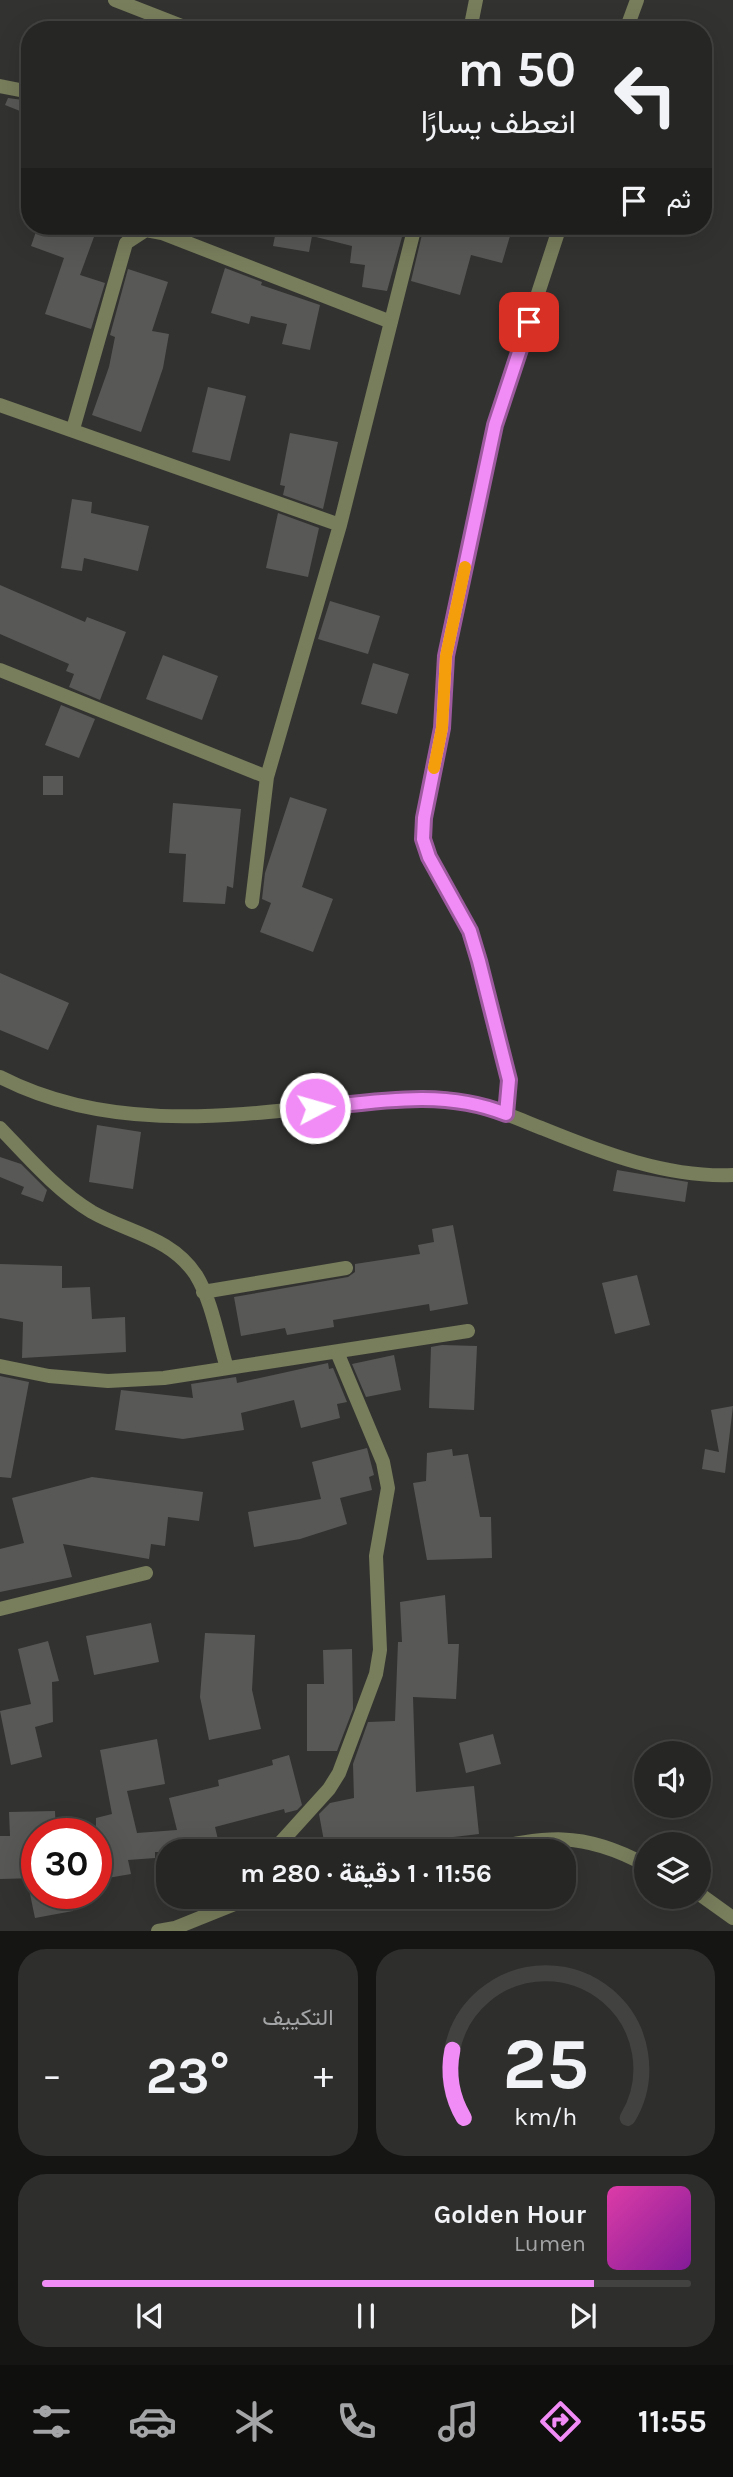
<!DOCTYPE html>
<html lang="ar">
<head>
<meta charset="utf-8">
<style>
	:root { --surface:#262624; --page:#2e2e2c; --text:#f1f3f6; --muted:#a4a5a6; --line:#424341; --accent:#f18bf5 }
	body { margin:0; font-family:Karla,Vazirmatn,sans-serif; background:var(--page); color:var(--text); direction:rtl; height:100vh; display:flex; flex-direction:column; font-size:26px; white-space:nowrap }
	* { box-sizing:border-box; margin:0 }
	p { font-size:23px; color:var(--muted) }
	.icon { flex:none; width:38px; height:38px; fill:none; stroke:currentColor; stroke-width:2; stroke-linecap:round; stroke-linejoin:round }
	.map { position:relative; height:1931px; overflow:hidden; direction:ltr }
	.sheet { display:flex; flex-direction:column; gap:18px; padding:18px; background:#151514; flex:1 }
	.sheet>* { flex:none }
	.hud { position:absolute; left:21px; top:21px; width:691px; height:214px; border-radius:28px; box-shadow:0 7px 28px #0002,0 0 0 2px var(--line); direction:rtl; background:#262624; color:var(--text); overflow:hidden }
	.fabs { position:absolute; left:634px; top:1741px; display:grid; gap:14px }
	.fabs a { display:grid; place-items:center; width:77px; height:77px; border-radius:50%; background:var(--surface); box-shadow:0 7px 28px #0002,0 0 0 2px var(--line); font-size:35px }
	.speed { position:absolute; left:21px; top:1818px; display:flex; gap:14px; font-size:35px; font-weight:700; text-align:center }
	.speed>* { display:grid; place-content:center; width:91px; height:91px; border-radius:50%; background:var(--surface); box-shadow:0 7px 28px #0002,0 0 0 2px var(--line); line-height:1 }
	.speed .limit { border:10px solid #d22; background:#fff; color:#111 }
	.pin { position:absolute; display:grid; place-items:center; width:60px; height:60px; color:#fff; margin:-30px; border-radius:14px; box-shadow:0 4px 10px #0006 }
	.me { position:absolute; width:77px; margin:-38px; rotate:84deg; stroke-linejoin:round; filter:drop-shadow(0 0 5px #0008) }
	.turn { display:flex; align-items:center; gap:24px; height:147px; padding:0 21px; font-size:32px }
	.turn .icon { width:91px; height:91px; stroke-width:2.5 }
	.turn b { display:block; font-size:49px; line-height:60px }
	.then { display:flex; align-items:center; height:66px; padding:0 21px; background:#0003; gap:14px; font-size:26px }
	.big { font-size:52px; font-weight:700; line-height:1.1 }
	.sheet .widget { flex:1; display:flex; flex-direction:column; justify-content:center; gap:10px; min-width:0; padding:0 24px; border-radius:28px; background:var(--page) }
	.sheet .dial { align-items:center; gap:0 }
	.dial svg { height:182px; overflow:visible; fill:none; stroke:var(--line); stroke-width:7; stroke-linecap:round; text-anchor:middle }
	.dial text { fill:var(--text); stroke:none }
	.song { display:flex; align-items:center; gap:21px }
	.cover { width:84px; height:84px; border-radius:10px; background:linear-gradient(135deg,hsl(320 70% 55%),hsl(290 70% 35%)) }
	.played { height:7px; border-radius:4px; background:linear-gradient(90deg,var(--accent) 85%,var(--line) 85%) }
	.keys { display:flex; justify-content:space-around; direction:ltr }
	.heat { display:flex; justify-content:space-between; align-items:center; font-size:38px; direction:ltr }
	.sheet .tiles { flex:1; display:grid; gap:18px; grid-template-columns:1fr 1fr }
	.widget:last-child { grid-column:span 2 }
	.trip { position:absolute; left:156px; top:1839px; width:420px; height:70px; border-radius:28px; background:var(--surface); box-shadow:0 7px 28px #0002,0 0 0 2px var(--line); font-weight:700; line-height:70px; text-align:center; direction:rtl }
	.dock { display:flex; height:112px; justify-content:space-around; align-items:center; background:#0f0f0e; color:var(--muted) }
	.dock .icon { width:49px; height:49px }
	.dock .selected { color:var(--accent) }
	.dock b { font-size:32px; color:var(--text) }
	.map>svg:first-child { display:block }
	.building { fill:#585956 }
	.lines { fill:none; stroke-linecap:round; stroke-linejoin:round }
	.street { stroke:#787d5c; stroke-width:14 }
	.route-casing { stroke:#9d5a9f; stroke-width:18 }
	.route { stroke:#f18bf5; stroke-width:12 }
	.slow { stroke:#f59e0b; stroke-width:12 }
</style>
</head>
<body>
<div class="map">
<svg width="733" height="1931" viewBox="0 0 733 1931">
	<rect width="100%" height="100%" fill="#323330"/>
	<!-- building -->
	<path class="building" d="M8 98 30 101V115L5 105Z
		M38 226H98L80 275 105 283 91 329 45 314 64 258 31 246Z
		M277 226H405L387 291 362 287 365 265 350 263 352 246 312 236 309 252 273 246Z
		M424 226H513L502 263 471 255 460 295 411 281Z
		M225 268 262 282 261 285 320 305 310 350 282 344 287 324 251 316 249 324 211 313Z
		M128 269 168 282 152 331 169 334 163 368 141 432 92 415 109 367 115 337 110 335Z
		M208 387 246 396 230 461 192 452Z
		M290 433 338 442 323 509 283 495 285 486 280 485Z
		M72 499 92 502 91 513 149 526 138 571 84 558 82 571 61 568Z
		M278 513 319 528 308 577 266 568Z
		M0 585 85 622 87 617 126 632 100 700 69 687 74 674 66 671 69 664 0 634Z
		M330 601 380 616 368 654 318 639Z
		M163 655 218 676 202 720 146 699Z
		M373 663 409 674 397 714 361 704Z
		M61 705 95 719 79 758 45 745Z
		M43 776H63V795H43Z
		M290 797 327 809 302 887 333 899 313 952 260 932 271 903 262 899 265 873Z
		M173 803 241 809 233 888 227 886 225 904 183 902 186 854 169 853Z
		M0 973 69 1003 48 1050 0 1030Z
		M97 1125 141 1132 133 1189 89 1182Z
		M0 1157 21 1164 47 1190 43 1202 21 1194 24 1187 0 1177Z
		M617 1170 688 1182 685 1202 613 1191Z
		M453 1225 468 1304 430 1311 429 1304 333 1320 334 1327 287 1335 285 1328 241 1336 234 1297 348 1277 355 1272V1264L420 1254 418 1245 434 1242 432 1229Z
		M0 1264 62 1266V1288L90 1287 92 1319 125 1317 126 1352 22 1358 23 1322 0 1318Z
		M637 1275 650 1325 615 1334 602 1283Z
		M442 1345 477 1346 474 1410 429 1408 431 1347Z
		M394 1355 401 1390 366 1397 352 1364Z
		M328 1363 329 1369 333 1368 347 1402 337 1404 340 1418 301 1428 294 1400 241 1413 244 1430 183 1439 115 1430 121 1390 193 1398 191 1384 236 1377 237 1383Z
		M0 1376 29 1382 11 1478 0 1477Z
		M733 1406 725 1473 702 1469 705 1449 719 1452 711 1410Z
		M367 1448 374 1475 369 1477 372 1490 340 1498 347 1524 300 1539 254 1547 248 1512 321 1499 312 1462Z
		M452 1449 453 1456 468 1454 480 1517H491L492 1558 427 1560 413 1483 426 1481 427 1453Z
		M92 1477 203 1492 199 1521 168 1517 165 1546 151 1544 149 1559 63 1544 72 1577 0 1592V1549L24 1543 12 1498Z
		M445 1595 448 1644H459L456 1699 413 1697 416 1792 474 1786 479 1834 326 1852 319 1814 330 1803 354 1798 353 1764 368 1722 395 1721 398 1642H402L400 1602Z
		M151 1623 159 1662 94 1675 86 1636Z
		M205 1633 255 1635 252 1690 261 1729 209 1740 200 1697Z
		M48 1641 59 1681 52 1682 53 1722 35 1727 42 1757 11 1765 0 1711 31 1704 18 1649Z
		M352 1649 353 1709 337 1751H307V1684H324L323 1650Z
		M493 1734 501 1764 466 1773 459 1743Z
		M157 1739 165 1784 127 1791 137 1833 177 1830 169 1798 219 1786 218 1780 273 1765 272 1760 289 1755 302 1805 297 1810 285 1813 284 1809 215 1827 221 1852H155V1858L128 1860 131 1874 96 1880V1818L112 1814 100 1750Z
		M55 1811 56 1834H37V1878L0 1879V1836H10L9 1812Z
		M30 1894H70L73 1911 35 1918Z"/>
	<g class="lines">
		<!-- street -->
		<path class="street" d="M115 0 192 30
			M470 30 476 0
			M626 30 637 0
			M0 86 30 92
			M0 405 340 525
			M73 429 126 243 146 230 162 233 391 322
			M0 670 267 777 252 902
			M267 777 340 525 415 226
			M0 1077C103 1130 216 1118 327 1106 367 1102 409 1095 449 1099 483 1103 513 1117 544 1129 603 1153 668 1178 733 1175
			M506 1114 509 1080 479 961 470 931 429 857 423 839 424 818 442 728 446 656 495 425 560 226
			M0 1128C28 1157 57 1191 92 1212 129 1233 171 1237 196 1275 212 1301 218 1339 227 1368
			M203 1292 346 1268
			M0 1366 49 1376 108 1381 164 1378 468 1331
			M0 1609 146 1573
			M272 1852 329 1789 339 1773 376 1674 380 1650 376 1556 388 1488 383 1462 337 1352
			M475 1852C545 1837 580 1829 646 1865
			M698 1893 733 1918
			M158 1931 175 1928 252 1897"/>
	</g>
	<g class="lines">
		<defs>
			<path id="route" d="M315 1108C379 1101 445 1089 506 1114L509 1080 479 961 470 931 429 857 423 839 424 818 442 728 446 656 495 425 529 322"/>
		</defs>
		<!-- route casing -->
		<use href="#route" class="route-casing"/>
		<!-- route -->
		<use href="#route" class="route"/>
		<!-- slow -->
		<path class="slow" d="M434 768 442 728 446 656 465 567"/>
	</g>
</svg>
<div class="fabs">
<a><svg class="icon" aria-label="sound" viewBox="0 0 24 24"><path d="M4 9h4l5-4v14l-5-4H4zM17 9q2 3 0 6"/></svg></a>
<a><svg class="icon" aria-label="layers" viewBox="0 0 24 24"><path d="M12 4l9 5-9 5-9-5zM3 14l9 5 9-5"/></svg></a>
</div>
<div class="speed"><div class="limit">30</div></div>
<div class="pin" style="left:529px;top:322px;background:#d93025"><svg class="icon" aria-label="arrive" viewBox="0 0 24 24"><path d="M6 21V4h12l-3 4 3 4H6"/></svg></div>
<svg class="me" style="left:315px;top:1108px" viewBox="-20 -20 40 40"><circle r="17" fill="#f18bf5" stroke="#fff" stroke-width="3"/><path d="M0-11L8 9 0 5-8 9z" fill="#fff"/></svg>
<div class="trip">11:56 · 1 دقيقة · 280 m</div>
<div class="hud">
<div class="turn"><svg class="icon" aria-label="left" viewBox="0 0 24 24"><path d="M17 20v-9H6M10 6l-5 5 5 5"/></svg><div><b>50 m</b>انعطف يسارًا</div></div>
<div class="then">ثم<svg class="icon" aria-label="arrive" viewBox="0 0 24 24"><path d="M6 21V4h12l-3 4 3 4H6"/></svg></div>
</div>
</div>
<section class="sheet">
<div class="tiles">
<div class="widget dial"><svg viewBox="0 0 100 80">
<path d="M14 69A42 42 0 1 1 86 69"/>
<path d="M14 69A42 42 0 0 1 9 39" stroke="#f18bf5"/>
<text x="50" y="56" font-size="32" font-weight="700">25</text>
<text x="50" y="72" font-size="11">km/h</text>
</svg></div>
<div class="widget"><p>التكييف</p>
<div class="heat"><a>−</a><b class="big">23°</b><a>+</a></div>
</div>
<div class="widget">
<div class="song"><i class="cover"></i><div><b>Golden Hour</b><p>Lumen</p></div></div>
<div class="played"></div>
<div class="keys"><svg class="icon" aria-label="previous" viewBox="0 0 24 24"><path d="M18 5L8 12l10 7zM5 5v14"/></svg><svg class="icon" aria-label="pause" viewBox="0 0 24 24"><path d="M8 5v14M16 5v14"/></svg><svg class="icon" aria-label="next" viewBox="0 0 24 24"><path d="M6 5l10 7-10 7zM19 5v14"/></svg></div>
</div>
</div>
</section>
<nav class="dock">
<b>11:55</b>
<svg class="icon selected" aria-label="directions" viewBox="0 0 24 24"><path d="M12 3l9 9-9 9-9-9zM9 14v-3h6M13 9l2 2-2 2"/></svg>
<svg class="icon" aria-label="music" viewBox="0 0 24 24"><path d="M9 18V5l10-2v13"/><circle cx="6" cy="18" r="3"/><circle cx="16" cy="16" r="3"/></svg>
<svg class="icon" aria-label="phone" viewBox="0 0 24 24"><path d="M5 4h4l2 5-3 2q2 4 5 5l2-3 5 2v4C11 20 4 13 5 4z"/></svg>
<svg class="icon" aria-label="climate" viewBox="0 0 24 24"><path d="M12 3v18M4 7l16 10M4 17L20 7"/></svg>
<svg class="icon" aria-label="car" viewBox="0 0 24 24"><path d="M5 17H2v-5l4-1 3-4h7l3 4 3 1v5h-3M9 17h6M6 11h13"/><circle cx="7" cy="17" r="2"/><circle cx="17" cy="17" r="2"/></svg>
<svg class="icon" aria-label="filters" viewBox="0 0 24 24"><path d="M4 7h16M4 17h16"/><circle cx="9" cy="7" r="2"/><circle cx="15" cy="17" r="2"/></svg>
</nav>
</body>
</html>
